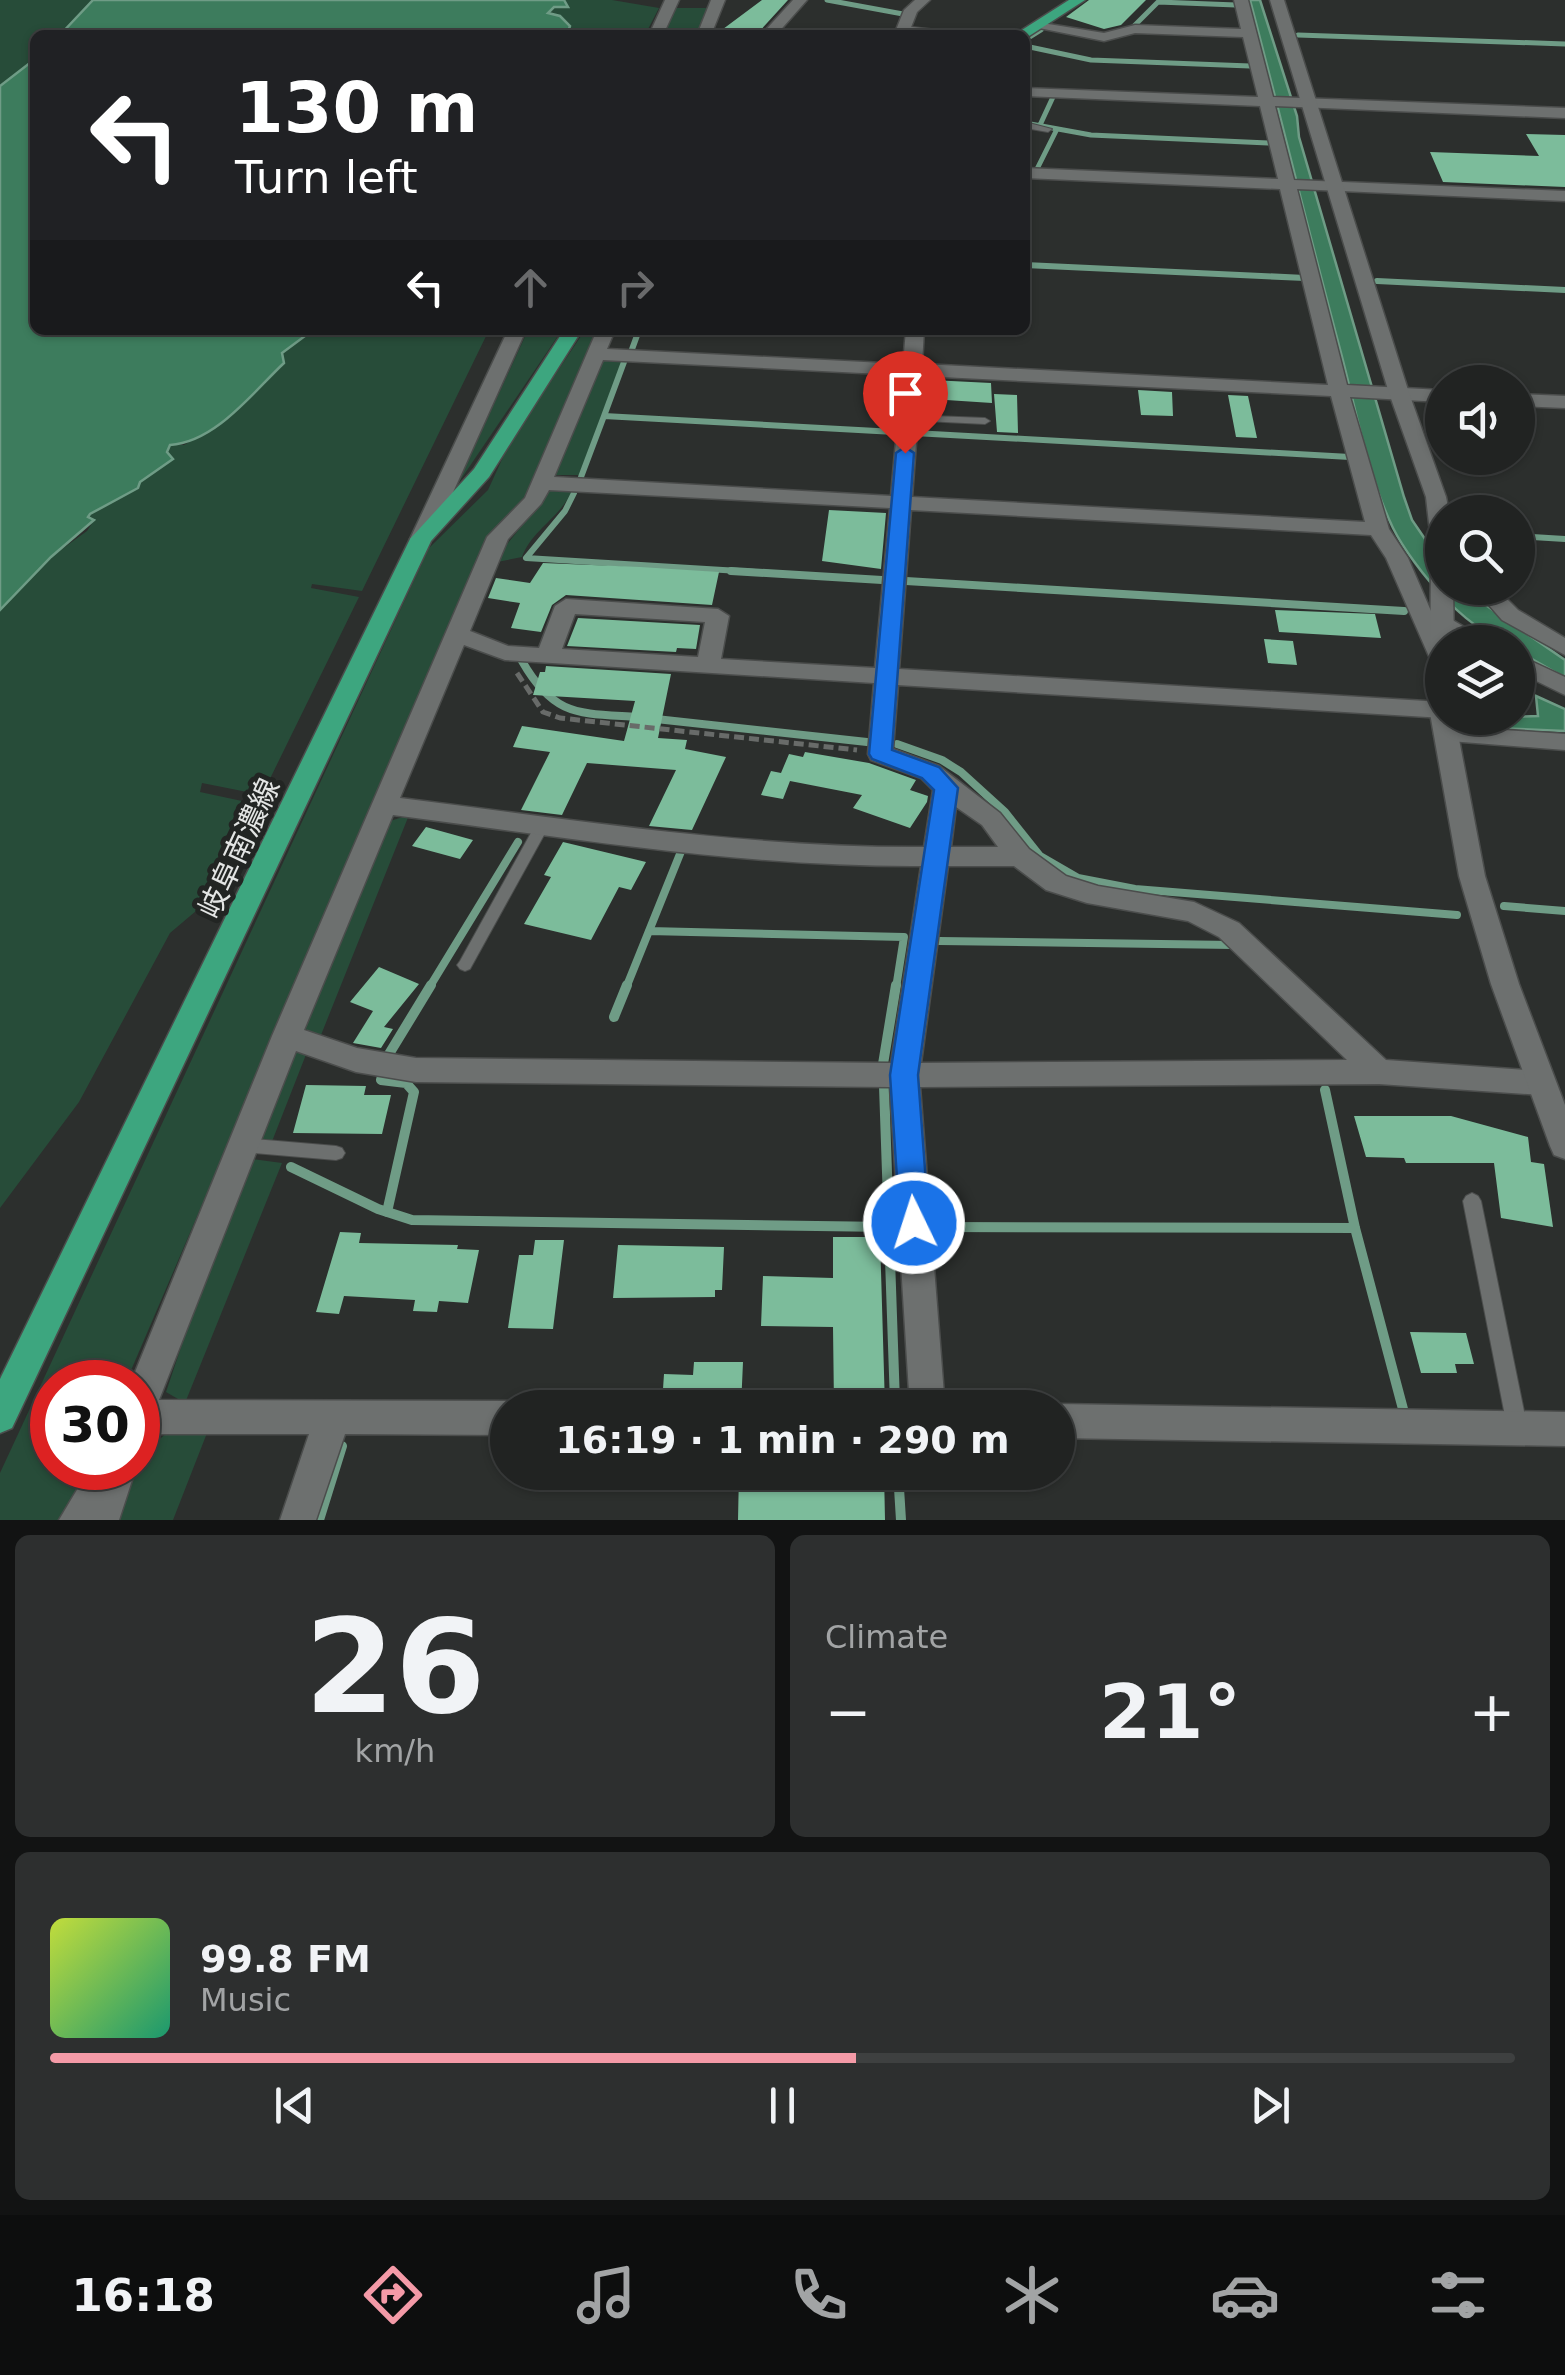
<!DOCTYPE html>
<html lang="en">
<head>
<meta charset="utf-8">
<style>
	:root { --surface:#212322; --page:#2d2f2f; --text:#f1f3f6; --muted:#a2a4a5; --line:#3e4040; --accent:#f49aa7 }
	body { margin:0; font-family:"DejaVu Sans","Noto Sans JP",sans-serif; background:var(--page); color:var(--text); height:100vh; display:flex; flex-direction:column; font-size:38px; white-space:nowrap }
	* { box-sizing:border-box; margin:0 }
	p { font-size:32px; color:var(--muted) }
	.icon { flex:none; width:55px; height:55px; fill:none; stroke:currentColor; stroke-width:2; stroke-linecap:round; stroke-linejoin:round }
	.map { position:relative; height:1520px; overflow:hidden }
	.details { display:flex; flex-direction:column; gap:15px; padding:15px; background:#121313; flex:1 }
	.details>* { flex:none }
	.hud { position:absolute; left:30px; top:30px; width:1000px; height:305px; border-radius:15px; box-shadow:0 2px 8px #0004,0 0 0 2px var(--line); background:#202124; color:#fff; overflow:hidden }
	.tools { position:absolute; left:1425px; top:365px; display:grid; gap:20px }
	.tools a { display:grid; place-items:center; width:110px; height:110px; border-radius:50%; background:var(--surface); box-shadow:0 2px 8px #0004,0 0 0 2px var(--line); font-size:50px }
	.speed { position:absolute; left:30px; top:1360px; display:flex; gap:20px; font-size:50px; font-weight:700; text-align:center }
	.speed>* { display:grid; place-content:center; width:130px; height:130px; border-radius:50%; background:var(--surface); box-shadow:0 2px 8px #0004,0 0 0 2px var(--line); line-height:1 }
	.speed .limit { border:15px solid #d22; background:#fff; color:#111 }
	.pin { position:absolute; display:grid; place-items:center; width:85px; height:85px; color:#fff; margin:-102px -42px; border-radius:50% 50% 50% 0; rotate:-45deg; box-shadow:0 0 10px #0007 }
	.pin .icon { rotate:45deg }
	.me { position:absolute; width:110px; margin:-55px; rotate:356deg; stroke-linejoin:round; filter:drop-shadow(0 0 8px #0008) }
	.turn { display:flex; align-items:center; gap:35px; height:210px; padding:0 40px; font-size:45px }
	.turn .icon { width:130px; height:130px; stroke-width:2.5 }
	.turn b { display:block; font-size:70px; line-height:85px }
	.lanes { display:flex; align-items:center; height:95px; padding:0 40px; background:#0003; justify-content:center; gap:50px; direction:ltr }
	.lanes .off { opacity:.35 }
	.big { font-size:75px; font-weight:600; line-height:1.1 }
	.details .tile { flex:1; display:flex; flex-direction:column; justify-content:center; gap:15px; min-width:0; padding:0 35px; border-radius:15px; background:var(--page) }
	.details .dial { align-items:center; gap:0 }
	.dial b { font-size:130px; line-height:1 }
	.song { display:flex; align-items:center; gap:30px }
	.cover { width:120px; height:120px; border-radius:15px; background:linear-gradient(135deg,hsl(70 70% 55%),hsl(160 70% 35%)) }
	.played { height:10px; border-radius:5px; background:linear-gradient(90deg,var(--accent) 55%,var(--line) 55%) }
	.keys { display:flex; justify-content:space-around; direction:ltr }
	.heat { display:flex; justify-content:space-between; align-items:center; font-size:55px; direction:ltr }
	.details .tiles { flex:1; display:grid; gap:15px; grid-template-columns:1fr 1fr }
	.tile:last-child { grid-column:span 2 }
	.trip { position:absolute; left:490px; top:1390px; width:585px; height:100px; border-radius:50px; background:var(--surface); box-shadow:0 2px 8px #0004,0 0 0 2px var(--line); font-weight:600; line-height:100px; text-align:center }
	.dock { display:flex; height:160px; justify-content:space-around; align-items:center; background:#0d0e0e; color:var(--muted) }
	.dock .icon { width:70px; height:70px }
	.dock .selected { color:var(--accent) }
	.dock b { font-size:45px; color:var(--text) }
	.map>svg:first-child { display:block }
	.green { fill:#274c39 }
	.water { fill:#3d7c5d; stroke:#6f9c86; stroke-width:2.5 }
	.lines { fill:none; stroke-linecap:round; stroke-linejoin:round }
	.stream-far3 { stroke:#6f9c86; stroke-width:5 }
	.stream-far2 { stroke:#6f9c86; stroke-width:6 }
	.stream-far1 { stroke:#6f9c86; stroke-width:8 }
	.stream { stroke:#6f9c86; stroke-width:10 }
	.building { fill:#7cbc9b }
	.lane-casing { stroke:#4b4d4c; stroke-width:2 }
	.street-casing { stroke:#4b4d4c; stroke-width:3 }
	.secondary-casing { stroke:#4b4d4c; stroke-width:3 }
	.primary-casing { stroke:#4b4d4c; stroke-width:3 }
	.path { stroke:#686b69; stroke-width:5; stroke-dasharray:10 5; stroke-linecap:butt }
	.lane { fill:#6d706f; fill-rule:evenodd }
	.street { fill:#6d706f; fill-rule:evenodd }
	.secondary { fill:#6d706f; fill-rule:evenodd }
	.primary { fill:#3da67f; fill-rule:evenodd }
	.route { fill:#1a73e8; stroke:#114b97; stroke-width:2.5 }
	.labels { text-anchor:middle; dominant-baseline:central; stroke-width:10; stroke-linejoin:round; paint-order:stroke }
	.street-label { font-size:30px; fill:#e3e5e4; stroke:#222523 }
</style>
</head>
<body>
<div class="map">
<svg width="1565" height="1520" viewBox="0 0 1565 1520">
	<rect width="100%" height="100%" fill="#2c2f2d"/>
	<!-- green -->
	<path class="green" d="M0 0H93L60 35H35V59L0 86Z
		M564 0H612L659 8 645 35H567L560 16 548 13Z
		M675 8H709L699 35H663Z
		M313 330H489L362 591 312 584 311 588 359 597 262 795 202 783 200 792 256 804 196 911 170 933 79 1102 0 1208V610L51 557 87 531 94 520 88 517 90 514 138 488 140 482 173 459 167 452 170 444 184 445 226 420 277 370 281 354Z
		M528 330H562L457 485Z
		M585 330H601L528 498 488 538 126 1382H52V1468H89L60 1520H0V1473L429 548 488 490 509 444Z
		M610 357 623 358 579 475H552L597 361Z
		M553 487 573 488C563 516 532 529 522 557L492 563Z
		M409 815 319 1040 301 1025 387 822Z
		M299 1051 307 1052 271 1144 253 1137 283 1060Z
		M253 1159 282 1163 185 1403 166 1392 227 1210Z
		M167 1433H207L173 1520H112L138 1468 140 1455Z"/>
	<!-- water -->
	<path class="water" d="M93 0H564L568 7H554L548 13 560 16 570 26 567 35H60Z
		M1250 0H1260L1297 116 1299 137 1404 497 1412 520 1442 564V588H1461L1565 660V678L1518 651V642C1473 642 1412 566 1393 528 1367 474 1356 410 1341 353 1309 234 1281 118 1250 0Z
		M35 59V330H313L282 353 284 363C253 392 216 442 170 445L167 452 173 459 140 482 138 488 90 514 88 517 94 520 51 557 0 610V86Z
		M1536 696 1565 709V731L1494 728 1486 723 1485 718 1538 716Z"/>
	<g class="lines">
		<!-- stream-far3 -->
		<path class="stream-far3" d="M827 0 903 14
			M1133 27 1158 2 1236 5
			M1298 35 1565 44
			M1025 40 1041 30
			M1025 46 1091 60 1250 66
			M1025 123 1091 135 1268 143
			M1040 125 1053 97
			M1033 170 1036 171 1057 129"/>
		<!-- stream-far2 -->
		<path class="stream-far2" d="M1025 265 1305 278
			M1377 281 1565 290
			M631 352 639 330
			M604 416 624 362
			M915 429 914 433 1350 457
			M581 477 604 416 895 432
			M574 493 565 511 526 558 771 573
			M1518 536 1565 539"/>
		<!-- stream-far1 -->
		<path class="stream-far1" d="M731 571 882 580
			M906 581 1404 611
			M522 661C554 717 578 713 637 717
			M656 719 867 742
			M897 744 942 760 961 772 1005 812 1040 856 1078 878 1135 889 1457 915
			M1504 906 1565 911
			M649 931 904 937 896 988
			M939 941 1234 945
			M429 988 518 842
			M626 988 682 849"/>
		<!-- stream -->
		<path class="stream" d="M614 1017 627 985
			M389 1054 431 985
			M883 1064 896 985
			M384 1070 381 1080 406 1083 414 1092 387 1212
			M884 1086 895 1403
			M1325 1090 1355 1228 1403 1409
			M291 1167 378 1209 412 1220 889 1227
			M932 1227 1355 1228
			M898 1472 901 1520
			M319 1520 342 1446"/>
	</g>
	<!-- building -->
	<path class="building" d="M762 0H788L758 33 715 35Z
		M1089 0H1146L1121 25 1104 29 1066 17Z
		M1526 134 1565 135V187L1443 182 1430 152 1539 156Z
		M931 380 991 383 992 403 931 399Z
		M1138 390 1172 392 1173 416 1141 415Z
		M994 394 1017 395 1018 433 997 432Z
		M1228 395 1248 396 1257 438 1236 437Z
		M829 510 886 513 881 569 822 561Z
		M543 563 640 567 719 572 712 605 566 595 552 605 541 632 511 628 520 603 488 598 496 578 530 583Z
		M1275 610 1375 614 1381 638 1279 632Z
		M578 618 700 625 696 649 677 648 676 652 567 646Z
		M1264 639 1293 641 1297 665 1268 663Z
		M546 666 671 674 658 738 687 740 685 749 726 757 692 830 649 826 676 770 587 763 562 815 521 810 550 752 513 747 522 726 624 741 635 701 533 695 540 672H545Z
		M805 752 869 763 916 780 910 790 928 796 927 802 910 828 853 808 862 795 790 781 783 799 761 795 771 771 781 773 789 754 803 757Z
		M426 827 473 840 460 859 412 846Z
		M563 842 646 862 631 890 619 887 591 940 524 924 551 877 544 875Z
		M379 967 419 984 384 1027 393 1029 381 1048 353 1043 373 1011 350 1002Z
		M306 1085 366 1086 364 1095H391L382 1134 293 1133Z
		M1354 1116H1451L1528 1137 1531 1162 1544 1164 1553 1227 1501 1218 1494 1163H1406L1404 1158 1366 1157Z
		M340 1232 361 1233 359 1243 458 1245 457 1249 479 1250 468 1303 439 1301 437 1312 413 1311 415 1300 344 1296 339 1314 316 1312Z
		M833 1237H880L885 1407 834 1406 833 1327 761 1326 763 1276 833 1278Z
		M535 1240H564L553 1329 508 1328 519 1255H533Z
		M618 1245 724 1247 722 1290H715V1297L613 1298Z
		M1410 1332 1466 1333 1474 1364H1455L1457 1373H1421Z
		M694 1362H743L741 1407 662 1404 664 1374 693 1375Z
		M739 1472H884L885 1520H738Z"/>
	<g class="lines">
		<defs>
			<path id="lane" d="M903 26 968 33 972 35H947L900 30 899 28Z
				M1025 122 1052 129 1048 132 1025 128Z
				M908 415 985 418 990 421 985 424 904 420V416Z
				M542 821 549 826 470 969 465 971 460 969 457 965 460 961 537 822Z
				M243 1138 336 1146 342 1148 345 1153 342 1158 336 1160 243 1152 237 1150 235 1145 237 1140Z
				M1472 1193 1478 1196 1481 1201 1527 1426 1524 1433 1517 1435 1510 1433 1507 1426 1463 1201 1466 1196Z"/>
			<path id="street" d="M711 0H725L711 35H697Z
				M793 0H807L776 35H761Z
				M915 0H930L917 12 908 35H894L904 10Z
				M1234 0H1248L1273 97 1565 108V118L1275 106 1294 180 1565 191V201L1297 189 1347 385 1442 390V402L1350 397 1389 529 1408 558 1434 618H1449L1490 642H1461L1440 632 1445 642 1442 663 1431 661 1386 558 1371 535 911 510 899 669 1442 702 1444 718 898 685 893 749 939 766 1000 813 1029 849 1066 876 1098 886 1194 902 1239 923 1386 1060 1541 1071 1552 1074 1556 1083 1552 1092 1541 1095 1379 1084 920 1087 945 1408H910L890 1087 416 1082 356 1072 296 1051 159 1400 508 1401 521 1408H508V1435L345 1434 316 1520H280L309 1434H138V1382H131L272 1036 487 537 525 498 597 330H615L607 349 903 364 906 330H924L922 364 1328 385 1280 189 1025 178V168L1278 179 1260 106 1025 96V88L1258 97 1243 37 1135 33 1104 41 1029 26 1036 22 1104 33 1135 25 1241 29ZM603 360 902 375 891 496 554 477ZM921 376 1331 396 1365 522 912 497ZM549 490 890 508 875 668 721 659 729 616 718 609 566 599 555 606 539 648 508 646 470 631 508 539 541 504ZM575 614 705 622 698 657 562 649ZM464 645 505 660 874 683 868 754 871 760 921 778 933 790 924 847C748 848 575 820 400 798ZM956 807 982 825 998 847H951ZM393 815C569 838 744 867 921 866L891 1063 416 1058 357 1048 304 1030ZM948 866H1014L1046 890 1087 903 1188 921 1219 937 1347 1060 921 1063Z
				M1518 394 1565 396V408L1518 406Z
				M1474 588H1496L1518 610 1565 638V655L1502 620Z
				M1518 655 1565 677V695L1518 672Z
				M1446 726 1565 734V750L1437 740 1434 734Z
				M1058 1404 1565 1412V1446L1058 1438V1408H1050Z
				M90 1468H136L119 1520H59Z"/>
			<path id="secondary" d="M665 0H679L663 35H649Z
				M1270 0H1284L1409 393 1446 497 1449 512H1442V588H1453L1454 642H1442V718H1455L1485 876 1519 984 1565 1105V1159L1554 1155 1550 1146 1491 984 1459 876 1430 713 1431 541 1426 497 1389 393Z
				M508 330H526L432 539 421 545 413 544 410 539Z"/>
			<path id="primary" d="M1069 0H1085L1026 38 1014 35Z
				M564 330H582L489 477 431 541 12 1428 0 1433V1379L410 539 474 469Z"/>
		</defs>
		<!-- lane casing -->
		<use href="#lane" class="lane-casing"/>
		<!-- street casing -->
		<use href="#street" class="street-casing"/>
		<!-- secondary casing -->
		<use href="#secondary" class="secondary-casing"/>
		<!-- primary casing -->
		<use href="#primary" class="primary-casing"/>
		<!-- path -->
		<path class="path" d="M517 673 543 712 560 718 857 750"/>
		<!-- lane -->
		<use href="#lane" class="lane"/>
		<!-- street -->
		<use href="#street" class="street"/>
		<!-- secondary -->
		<use href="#secondary" class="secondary"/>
		<!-- primary -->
		<use href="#primary" class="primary"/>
	</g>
	<!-- route -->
	<path class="route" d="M905 447 914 453 892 750 939 767 958 788 918 1075 929 1223 925 1232 914 1236 904 1232 900 1223 890 1075 934 790 922 778 872 759 869 754 896 453Z"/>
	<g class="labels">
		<!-- street labels -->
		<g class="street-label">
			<text transform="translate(239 848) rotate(-65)">岐阜南濃線</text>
		</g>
	</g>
</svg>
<div class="tools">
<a><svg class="icon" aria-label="sound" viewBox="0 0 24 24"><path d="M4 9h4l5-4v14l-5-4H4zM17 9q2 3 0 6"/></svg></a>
<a><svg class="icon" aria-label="search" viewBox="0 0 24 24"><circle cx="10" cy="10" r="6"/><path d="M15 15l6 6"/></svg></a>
<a><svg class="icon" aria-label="layers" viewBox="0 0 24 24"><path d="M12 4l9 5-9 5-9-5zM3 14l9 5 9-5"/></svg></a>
</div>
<div class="speed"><div class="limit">30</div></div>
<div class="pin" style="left:905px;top:453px;background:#d93025"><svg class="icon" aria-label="arrive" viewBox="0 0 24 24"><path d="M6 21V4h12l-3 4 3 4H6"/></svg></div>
<svg class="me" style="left:914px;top:1223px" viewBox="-20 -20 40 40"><circle r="17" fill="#1a73e8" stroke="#fff" stroke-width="3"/><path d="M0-11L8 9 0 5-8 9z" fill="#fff"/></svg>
<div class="trip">16:19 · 1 min · 290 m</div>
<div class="hud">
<div class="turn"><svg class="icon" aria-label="left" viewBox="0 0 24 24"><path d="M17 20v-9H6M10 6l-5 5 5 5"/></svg><div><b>130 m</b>Turn left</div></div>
<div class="lanes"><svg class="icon" aria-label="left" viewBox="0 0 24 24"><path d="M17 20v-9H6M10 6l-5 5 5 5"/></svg><svg class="icon off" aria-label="ahead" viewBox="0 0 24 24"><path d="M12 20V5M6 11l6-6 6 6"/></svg><svg class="icon off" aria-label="right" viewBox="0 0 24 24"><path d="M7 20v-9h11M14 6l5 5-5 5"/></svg></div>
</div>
</div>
<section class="details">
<div class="tiles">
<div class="tile dial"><b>26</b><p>km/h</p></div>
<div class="tile"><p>Climate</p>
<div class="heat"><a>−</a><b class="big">21°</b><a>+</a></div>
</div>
<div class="tile">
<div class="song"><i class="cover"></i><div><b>99.8 FM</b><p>Music</p></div></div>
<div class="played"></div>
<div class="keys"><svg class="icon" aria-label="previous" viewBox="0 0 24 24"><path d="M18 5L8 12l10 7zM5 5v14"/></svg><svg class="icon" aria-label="pause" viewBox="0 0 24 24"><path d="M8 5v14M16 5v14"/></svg><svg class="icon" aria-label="next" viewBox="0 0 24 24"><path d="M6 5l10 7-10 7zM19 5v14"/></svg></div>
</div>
</div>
</section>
<nav class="dock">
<b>16:18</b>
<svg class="icon selected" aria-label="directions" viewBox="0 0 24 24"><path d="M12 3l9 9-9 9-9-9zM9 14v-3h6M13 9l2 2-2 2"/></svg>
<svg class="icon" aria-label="music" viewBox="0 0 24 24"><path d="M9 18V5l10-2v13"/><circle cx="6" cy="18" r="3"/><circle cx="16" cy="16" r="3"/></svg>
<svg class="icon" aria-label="phone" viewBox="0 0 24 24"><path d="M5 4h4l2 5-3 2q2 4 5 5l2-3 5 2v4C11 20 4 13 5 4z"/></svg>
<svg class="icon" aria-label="climate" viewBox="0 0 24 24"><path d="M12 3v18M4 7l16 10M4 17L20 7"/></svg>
<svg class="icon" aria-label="car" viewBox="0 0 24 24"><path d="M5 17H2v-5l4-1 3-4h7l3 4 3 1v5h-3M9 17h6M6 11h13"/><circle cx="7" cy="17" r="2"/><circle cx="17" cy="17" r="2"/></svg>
<svg class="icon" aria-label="filters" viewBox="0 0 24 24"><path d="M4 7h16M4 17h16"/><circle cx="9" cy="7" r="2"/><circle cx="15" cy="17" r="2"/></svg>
</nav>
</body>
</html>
